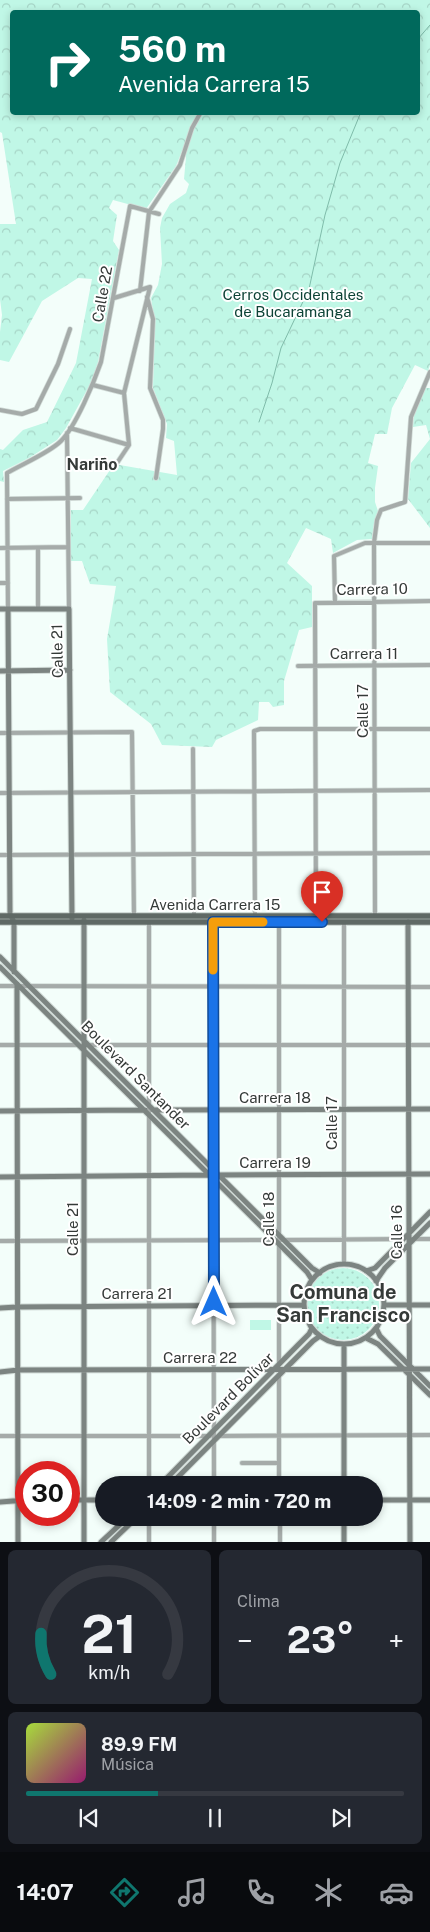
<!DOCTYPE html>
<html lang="es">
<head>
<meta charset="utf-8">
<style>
	:root { --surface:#171b24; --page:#242831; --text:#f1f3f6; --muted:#9ea1a6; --line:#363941; --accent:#0f766e }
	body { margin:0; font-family:"Public Sans",sans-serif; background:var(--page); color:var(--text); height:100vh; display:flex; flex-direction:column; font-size:19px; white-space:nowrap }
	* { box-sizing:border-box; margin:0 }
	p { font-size:16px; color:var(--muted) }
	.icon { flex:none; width:28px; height:28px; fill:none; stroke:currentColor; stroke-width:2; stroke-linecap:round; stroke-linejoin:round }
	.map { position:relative; height:1542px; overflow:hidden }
	.side { display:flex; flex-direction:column; gap:8px; padding:8px; background:#0d0f14; flex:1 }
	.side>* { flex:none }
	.top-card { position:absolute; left:10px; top:10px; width:410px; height:105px; border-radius:5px; box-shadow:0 2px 8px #0003; background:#00695c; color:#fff; overflow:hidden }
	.speed { position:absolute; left:15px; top:1461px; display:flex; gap:10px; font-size:25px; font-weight:700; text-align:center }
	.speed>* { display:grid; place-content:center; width:65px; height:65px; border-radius:50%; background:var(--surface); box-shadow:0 2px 8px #0003; line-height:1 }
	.speed .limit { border:8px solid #d22; background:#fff; color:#111 }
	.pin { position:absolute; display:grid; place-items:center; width:42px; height:42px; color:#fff; margin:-51px -21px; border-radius:50% 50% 50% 0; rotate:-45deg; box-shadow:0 0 5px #0007 }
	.pin .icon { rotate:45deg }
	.me { position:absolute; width:55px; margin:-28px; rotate:0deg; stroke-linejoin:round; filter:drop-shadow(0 0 4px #0008) }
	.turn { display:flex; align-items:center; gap:18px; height:105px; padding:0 25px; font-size:22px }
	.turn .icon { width:65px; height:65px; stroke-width:2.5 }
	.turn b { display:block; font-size:35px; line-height:42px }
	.big { font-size:38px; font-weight:700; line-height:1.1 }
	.side .widget { flex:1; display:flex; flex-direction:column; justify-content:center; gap:8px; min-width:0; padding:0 18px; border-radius:8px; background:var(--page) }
	.side .dial { align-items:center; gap:0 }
	.dial svg { height:130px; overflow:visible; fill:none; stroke:var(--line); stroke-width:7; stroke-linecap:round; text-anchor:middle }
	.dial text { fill:var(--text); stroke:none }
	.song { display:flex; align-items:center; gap:15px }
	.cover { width:60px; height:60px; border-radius:8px; background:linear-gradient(135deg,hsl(80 70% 55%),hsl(320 70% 35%)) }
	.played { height:5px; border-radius:2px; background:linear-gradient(90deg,var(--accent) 35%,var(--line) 35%) }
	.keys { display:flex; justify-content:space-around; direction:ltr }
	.heat { display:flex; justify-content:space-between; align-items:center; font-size:28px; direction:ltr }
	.side .tiles { flex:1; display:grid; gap:8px; grid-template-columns:1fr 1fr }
	.widget:last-child { grid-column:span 2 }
	.trip { position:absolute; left:95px; top:1476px; width:288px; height:50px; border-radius:25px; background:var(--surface); box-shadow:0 2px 8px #0003; font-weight:700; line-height:50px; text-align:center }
	.dock { display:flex; height:80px; justify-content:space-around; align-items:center; background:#090b0e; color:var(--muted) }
	.dock .icon { width:35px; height:35px }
	.dock .on { color:var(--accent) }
	.dock b { font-size:22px; color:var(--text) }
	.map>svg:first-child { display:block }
	.forest { fill:url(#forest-crowns); fill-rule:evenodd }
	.park { fill:url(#park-dots) }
	.pitch { fill:#c0f7e6 }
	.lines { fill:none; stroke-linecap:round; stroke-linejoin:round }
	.stream { stroke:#7fbcaa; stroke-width:1 }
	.street-casing { stroke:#d1dbd7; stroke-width:5.5 }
	.secondary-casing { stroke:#d1dbd7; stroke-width:7 }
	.primary-casing { stroke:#d1dbd7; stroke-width:8 }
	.street { stroke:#a5aba9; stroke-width:4 }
	.secondary { stroke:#7c8481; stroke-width:5 }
	.primary { stroke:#5f6965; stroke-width:5.5 }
	.route-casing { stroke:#114b97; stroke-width:12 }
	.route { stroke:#1a73e8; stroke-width:9 }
	.slow { stroke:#f59e0b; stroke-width:9 }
	.labels { text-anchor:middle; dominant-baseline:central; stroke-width:4; stroke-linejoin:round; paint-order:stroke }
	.street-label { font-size:15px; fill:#353a38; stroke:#fff }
	.park-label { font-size:15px; fill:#0d4336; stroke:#fff }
	.neighbourhood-label { font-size:16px; font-weight:bold; fill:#353a38; stroke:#fff }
	.district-label { font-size:20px; font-weight:bold; fill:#353a38; stroke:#fff }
</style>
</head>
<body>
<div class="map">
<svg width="430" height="1542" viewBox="0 0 430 1542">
	<defs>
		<pattern id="forest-crowns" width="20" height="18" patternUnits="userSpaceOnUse" patternTransform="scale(1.25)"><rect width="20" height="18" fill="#c0f7e6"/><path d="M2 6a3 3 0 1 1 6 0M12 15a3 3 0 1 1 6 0" fill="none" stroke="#a6d4c6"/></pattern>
		<pattern id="park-dots" width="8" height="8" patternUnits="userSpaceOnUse" patternTransform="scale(1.25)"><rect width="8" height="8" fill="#c0f7e6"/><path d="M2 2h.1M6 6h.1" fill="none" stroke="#a6d4c6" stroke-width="1.8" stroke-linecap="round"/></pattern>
	</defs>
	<rect width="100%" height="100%" fill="#f3fefa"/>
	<!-- forest -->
	<path class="forest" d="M0 0H430V365L428 371 415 365 392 408 387 434H375L368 463 378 466 375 488V502L378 511 374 523 372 539 357 540 333 553 331 539 306 528 287 563 312 586V627L299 630 284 681V705L273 707 269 702H259L258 720 216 740 212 747 162 745 151 724 110 692 107 639 116 586 90 584 82 561H71V510H83L114 464 177 475 174 441 166 438 167 424 153 388 155 323 151 298 158 285 162 264 160 228 162 218 170 204 186 193 189 184 184 179 186 157 182 151 176 166 146 209 113 200 109 208 117 215 113 241 119 250 98 362 92 381 66 428 57 440 29 458 3 471 4 482 0 481V449L3 450 23 430 47 422 76 363 92 279 78 278 42 301 9 362 0 360V332L2 315 0 299V224H16L2 133 0 132ZM12 12H418V112H12Z
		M425 388H430V528L408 499 411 463 430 439 426 425 413 427 414 412Z"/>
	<!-- park -->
	<path class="park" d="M307 1304a36 36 0 1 1 72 0a36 36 0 1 1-72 0Z"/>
	<!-- pitch -->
	<path class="pitch" d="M250 1320H271V1330H250Z"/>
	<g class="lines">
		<!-- stream -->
		<path class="stream" d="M418 39 430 25
			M259 422 272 383 281 348 309 289 325 215 340 163 361 112"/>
		<defs>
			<path id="street" d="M140 291 149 212 180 165 192 128 201 112
				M147 297 153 319 150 388 163 420V429L156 478
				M114 298 150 287
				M93 385 124 393
				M0 410 22 414 36 409 58 364 70 329
				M70 428 129 445
				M67 433 69 609
				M117 463 129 445 124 393 150 287
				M7 499 80 498
				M0 548 68 547
				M38 548V609
				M0 583H8
				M335 602 334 556 365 543H430
				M8 609 7 473C22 464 49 453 61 441 76 426 94 382 101 362L130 206 159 214
				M298 666 430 665
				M0 733 132 732 134 916
				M193 749 194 916
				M0 793 430 790
				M0 855 430 853
				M255 916 254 731 260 729H430
				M316 916 315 603 430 601
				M375 916 374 543 377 520 381 510 405 502 411 417 430 372
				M149 922V1485
				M213 922 214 1485
				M344 922V1264
				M0 986 430 987
				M0 1045H78
				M87 1045H430
				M412 1239H430
				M282 1240 403 1239
				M0 1241 275 1240
				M279 1365V922
				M279 1375V1485
				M0 1436H210
				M220 1436 430 1435
				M242 1463H279
				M149 1518V1542
				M214 1518V1542
				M280 1518V1542"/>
			<path id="secondary" d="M0 609H69L72 919
				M8 609 10 914 14 922V972
				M0 671 70 670
				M84 920V1542
				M408 922 410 1542
				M0 957 312 1268 320 1273
				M0 967 307 1272 312 1280
				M17 984 18 1542
				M153 1110 430 1109
				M0 1111 145 1110
				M218 1175 430 1174
				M0 1177 209 1175
				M304 1304a40 40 0 1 1 80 0a40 40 0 1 1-80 0Z
				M366 1271 375 1268 430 1212
				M376 1281 385 1268 430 1223
				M384 1305H430
				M0 1308 17 1307 304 1305
				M376 1328 380 1336 430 1386
				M366 1338 378 1344 430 1395
				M344 1345V1485
				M0 1372 18 1370 430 1369
				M160 1485 298 1345 309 1334 312 1328
				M170 1485 313 1341 320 1336
				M69 1500H104
				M374 1500H430
				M0 1502 26 1500
				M344 1518V1542
				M101 1542 127 1518
				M111 1542 136 1518"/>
			<path id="primary" d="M0 916H430
				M0 922H430"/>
		</defs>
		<!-- street casing -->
		<use href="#street" class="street-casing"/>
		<!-- secondary casing -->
		<use href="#secondary" class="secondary-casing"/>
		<!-- primary casing -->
		<use href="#primary" class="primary-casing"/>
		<!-- street -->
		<use href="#street" class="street"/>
		<!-- secondary -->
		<use href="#secondary" class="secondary"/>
		<!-- primary -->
		<use href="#primary" class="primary"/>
	</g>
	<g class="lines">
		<defs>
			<path id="route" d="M214 1302 213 922H322"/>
		</defs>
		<!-- route casing -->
		<use href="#route" class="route-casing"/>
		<!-- route -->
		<use href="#route" class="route"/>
		<!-- slow -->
		<path class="slow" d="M213 970V922H263"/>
	</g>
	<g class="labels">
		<!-- street labels -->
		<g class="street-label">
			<text transform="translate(102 294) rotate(-80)">Calle 22</text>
			<text transform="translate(372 589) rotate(-1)">Carrera 10</text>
			<text transform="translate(57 651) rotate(-91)">Calle 21</text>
			<text x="364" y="653">Carrera 11</text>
			<text transform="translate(362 711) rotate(-90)">Calle 17</text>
			<text x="215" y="904">Avenida Carrera 15</text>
			<text transform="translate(136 1075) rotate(45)">Boulevard Santander</text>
			<text x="275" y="1097">Carrera 18</text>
			<text transform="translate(331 1123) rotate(-90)">Calle 17</text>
			<text x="275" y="1162">Carrera 19</text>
			<text transform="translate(268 1219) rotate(-90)">Calle 18</text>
			<text transform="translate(72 1229) rotate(-90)">Calle 21</text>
			<text transform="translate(396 1232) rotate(-90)">Calle 16</text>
			<text x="137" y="1293">Carrera 21</text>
			<text x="200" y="1357">Carrera 22</text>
			<text transform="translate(228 1398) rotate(-45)">Boulevard Bolívar</text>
		</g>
		<!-- park labels -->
		<g class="park-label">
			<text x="293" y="294">Cerros Occidentales<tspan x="293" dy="17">de Bucaramanga</tspan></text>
		</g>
		<!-- neighbourhood labels -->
		<g class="neighbourhood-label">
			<text x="92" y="464">Nariño</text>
		</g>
		<!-- district labels -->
		<g class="district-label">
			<text x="343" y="1292">Comuna de<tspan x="343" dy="23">San Francisco</tspan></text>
		</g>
	</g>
</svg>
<div class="speed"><div class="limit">30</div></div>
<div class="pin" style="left:322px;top:922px;background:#d93025"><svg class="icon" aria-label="arrive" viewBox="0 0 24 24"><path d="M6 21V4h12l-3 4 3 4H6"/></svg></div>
<svg class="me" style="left:214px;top:1302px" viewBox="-20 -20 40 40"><path d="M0-17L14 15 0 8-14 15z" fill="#1a73e8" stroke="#fff" stroke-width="4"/></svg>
<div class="trip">14:09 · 2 min · 720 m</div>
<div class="top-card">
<div class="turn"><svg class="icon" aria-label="right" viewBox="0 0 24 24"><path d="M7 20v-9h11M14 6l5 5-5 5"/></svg><div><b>560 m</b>Avenida Carrera 15</div></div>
</div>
</div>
<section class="side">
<div class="tiles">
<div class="widget dial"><svg viewBox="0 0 100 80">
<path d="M14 69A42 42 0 1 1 86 69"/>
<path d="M14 69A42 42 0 0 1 8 44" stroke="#0f766e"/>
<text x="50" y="56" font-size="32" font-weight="700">21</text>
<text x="50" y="72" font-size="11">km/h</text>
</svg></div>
<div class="widget"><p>Clima</p>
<div class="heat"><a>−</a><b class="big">23°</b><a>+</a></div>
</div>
<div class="widget">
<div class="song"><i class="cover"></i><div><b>89.9 FM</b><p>Música</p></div></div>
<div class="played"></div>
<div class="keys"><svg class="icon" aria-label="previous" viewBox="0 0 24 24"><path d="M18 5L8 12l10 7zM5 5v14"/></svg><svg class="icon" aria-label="pause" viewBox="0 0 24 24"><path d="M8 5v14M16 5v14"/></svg><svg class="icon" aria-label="next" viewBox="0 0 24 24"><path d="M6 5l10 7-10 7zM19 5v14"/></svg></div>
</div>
</div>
</section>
<nav class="dock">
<b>14:07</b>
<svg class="icon on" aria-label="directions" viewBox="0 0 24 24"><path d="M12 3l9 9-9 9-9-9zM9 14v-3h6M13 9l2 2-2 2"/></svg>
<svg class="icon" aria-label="music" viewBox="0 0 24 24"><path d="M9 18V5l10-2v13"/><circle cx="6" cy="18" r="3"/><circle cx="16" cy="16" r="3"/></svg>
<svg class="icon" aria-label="phone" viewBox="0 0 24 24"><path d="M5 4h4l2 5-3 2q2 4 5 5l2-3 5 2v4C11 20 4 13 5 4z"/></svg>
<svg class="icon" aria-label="climate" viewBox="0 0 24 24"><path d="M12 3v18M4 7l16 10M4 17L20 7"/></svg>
<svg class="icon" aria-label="car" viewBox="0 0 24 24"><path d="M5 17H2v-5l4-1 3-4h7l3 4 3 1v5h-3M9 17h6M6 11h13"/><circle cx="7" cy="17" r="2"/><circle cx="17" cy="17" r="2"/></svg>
</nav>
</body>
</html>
